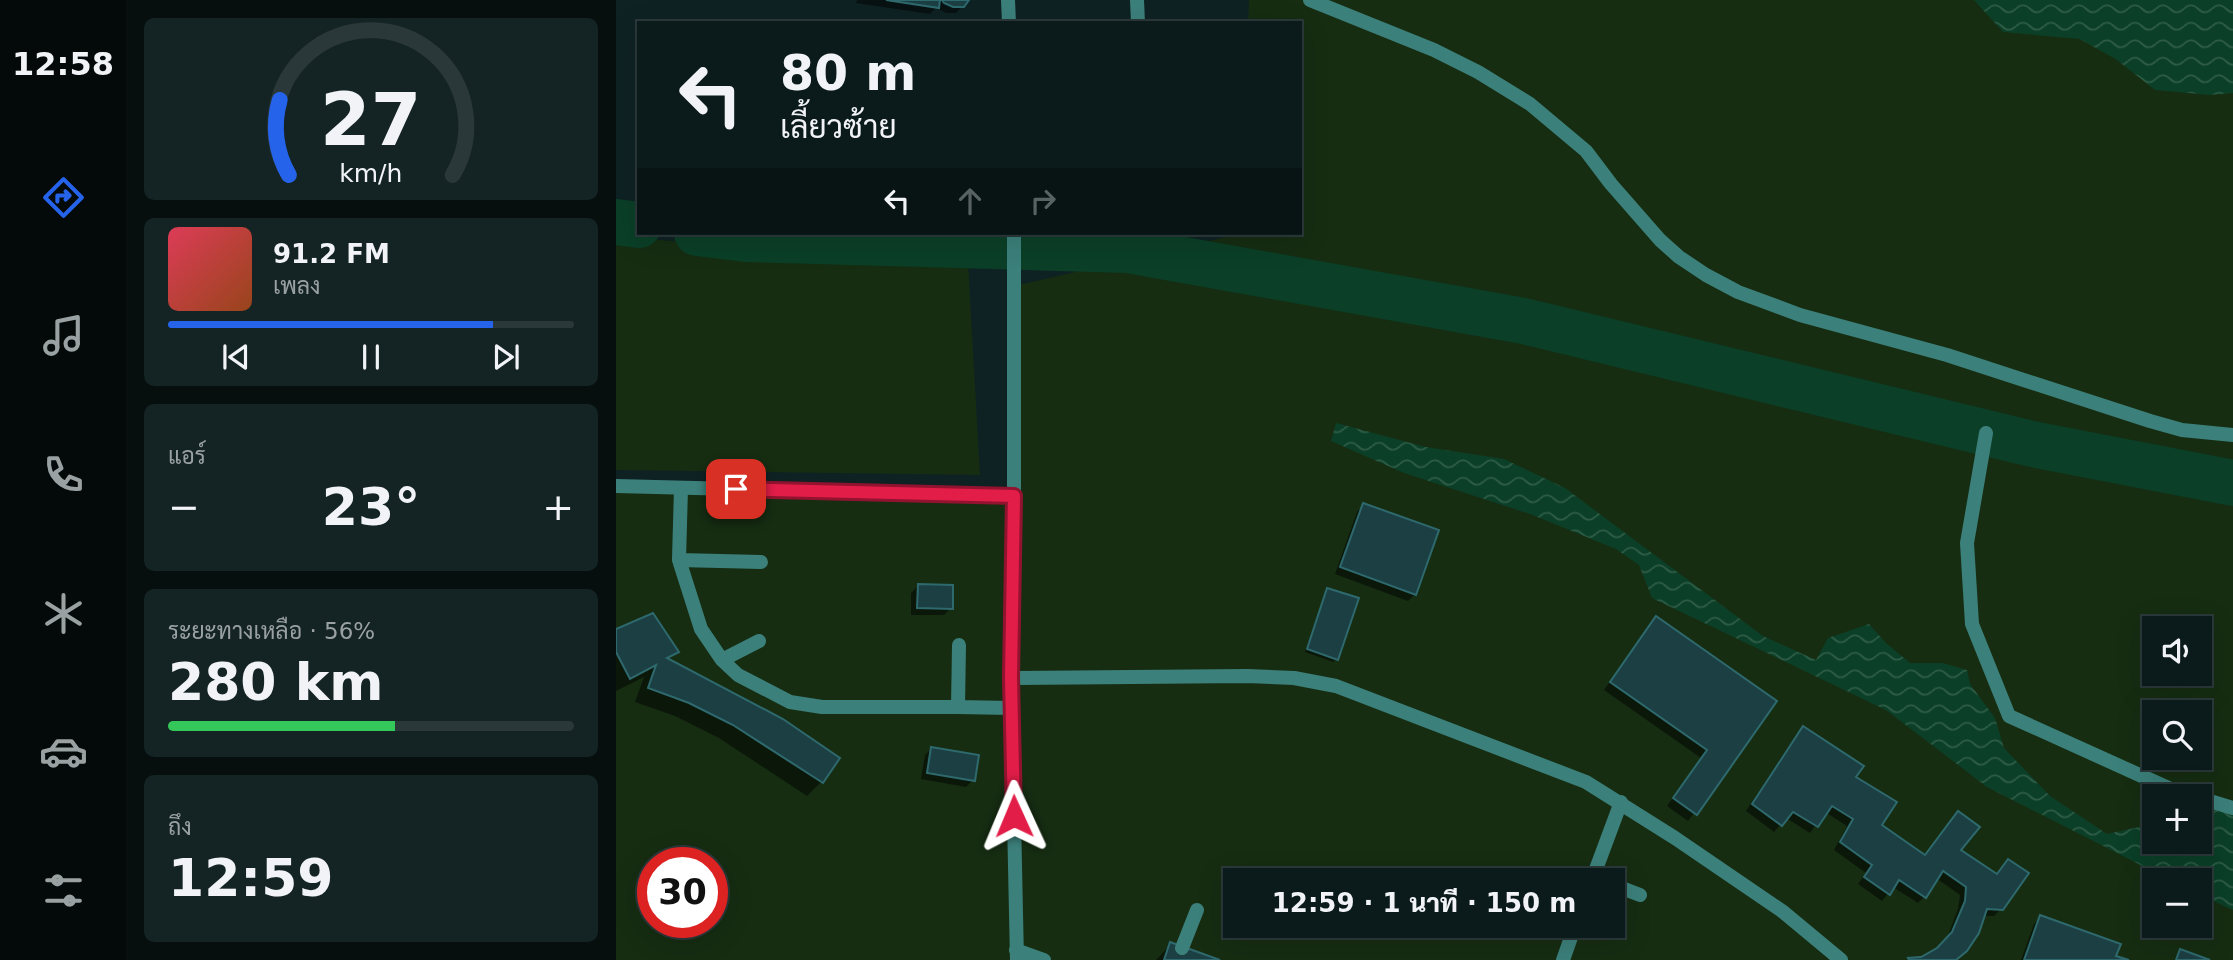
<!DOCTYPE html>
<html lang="th">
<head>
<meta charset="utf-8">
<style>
	:root { --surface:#0b1a1a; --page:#142323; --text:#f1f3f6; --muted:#9aa1a2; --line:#2b3839; --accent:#2563eb }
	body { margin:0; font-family:"DejaVu Sans",Sarabun,sans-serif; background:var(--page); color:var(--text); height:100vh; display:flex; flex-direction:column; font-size:26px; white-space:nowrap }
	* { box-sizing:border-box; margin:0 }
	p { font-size:23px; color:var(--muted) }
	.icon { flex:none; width:38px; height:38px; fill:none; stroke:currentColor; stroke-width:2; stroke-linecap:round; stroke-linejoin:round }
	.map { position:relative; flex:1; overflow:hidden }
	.details { display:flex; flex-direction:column; gap:18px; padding:18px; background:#060e0e; width:490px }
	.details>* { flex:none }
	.hud { position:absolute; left:21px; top:21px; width:665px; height:214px; border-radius:0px; box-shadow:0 7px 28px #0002,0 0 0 2px var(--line); background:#0b1a1a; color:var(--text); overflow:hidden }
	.fabs { position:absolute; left:1526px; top:616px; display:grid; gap:14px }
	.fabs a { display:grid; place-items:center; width:70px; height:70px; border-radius:0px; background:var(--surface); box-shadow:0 7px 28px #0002,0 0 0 2px var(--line); font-size:35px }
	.speed { position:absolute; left:21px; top:847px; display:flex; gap:14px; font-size:35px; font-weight:700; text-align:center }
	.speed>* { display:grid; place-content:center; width:91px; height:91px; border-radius:50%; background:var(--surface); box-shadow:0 7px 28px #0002,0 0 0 2px var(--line); line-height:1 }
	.speed .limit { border:10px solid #d22; background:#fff; color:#111 }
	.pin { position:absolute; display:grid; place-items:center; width:60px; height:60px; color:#fff; margin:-30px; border-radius:14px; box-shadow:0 4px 10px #0006 }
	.me { position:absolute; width:77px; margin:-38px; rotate:359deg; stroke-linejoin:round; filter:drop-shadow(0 0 5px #0008) }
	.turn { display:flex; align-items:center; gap:24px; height:147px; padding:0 28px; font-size:32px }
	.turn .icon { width:91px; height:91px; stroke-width:2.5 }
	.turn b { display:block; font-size:49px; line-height:60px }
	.lanes { display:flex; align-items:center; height:66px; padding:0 28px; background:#0003; justify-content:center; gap:35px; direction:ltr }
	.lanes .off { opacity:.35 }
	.big { font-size:52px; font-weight:800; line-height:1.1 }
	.details .widget { flex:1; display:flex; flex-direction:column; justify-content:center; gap:10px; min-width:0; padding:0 24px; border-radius:10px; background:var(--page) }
	.details .dial { align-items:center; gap:0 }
	.dial svg { height:182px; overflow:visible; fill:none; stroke:var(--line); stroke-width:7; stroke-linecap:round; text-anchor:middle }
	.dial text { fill:var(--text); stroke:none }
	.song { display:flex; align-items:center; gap:21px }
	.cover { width:84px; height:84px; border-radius:10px; background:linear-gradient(135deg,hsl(350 70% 55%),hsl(20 70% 35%)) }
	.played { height:7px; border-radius:4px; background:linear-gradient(90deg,var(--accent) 80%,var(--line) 80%) }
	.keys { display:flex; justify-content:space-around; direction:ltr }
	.heat { display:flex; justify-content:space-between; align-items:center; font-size:38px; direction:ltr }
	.charge { height:10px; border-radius:5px; background:linear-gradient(90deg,#34c759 56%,var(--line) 0) }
	.trip { position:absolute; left:607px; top:868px; width:402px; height:70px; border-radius:0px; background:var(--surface); box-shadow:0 7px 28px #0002,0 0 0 2px var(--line); font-weight:800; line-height:70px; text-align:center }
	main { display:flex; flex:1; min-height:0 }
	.dock { display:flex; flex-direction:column; width:126px; justify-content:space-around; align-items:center; background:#040a0a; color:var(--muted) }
	.dock .icon { width:49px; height:49px }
	.dock .on { color:var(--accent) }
	.dock b { font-size:32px; color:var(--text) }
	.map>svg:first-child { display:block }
	.green { fill:#162d12; fill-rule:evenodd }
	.water { fill:url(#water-waves) }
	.shadow { fill:#0007 }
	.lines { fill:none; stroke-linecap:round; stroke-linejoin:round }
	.river { stroke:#0b3f27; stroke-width:46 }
	.building { fill:#1c3f43; stroke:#2e696e; stroke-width:2 }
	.service { stroke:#3c807b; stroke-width:14 }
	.minor { stroke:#3c807b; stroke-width:14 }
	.route-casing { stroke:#92132f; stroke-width:18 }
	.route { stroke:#e11d48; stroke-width:12 }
</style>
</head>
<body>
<main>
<nav class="dock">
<b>12:58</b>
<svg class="icon on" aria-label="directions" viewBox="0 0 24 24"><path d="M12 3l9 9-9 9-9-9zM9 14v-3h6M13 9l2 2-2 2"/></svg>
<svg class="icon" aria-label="music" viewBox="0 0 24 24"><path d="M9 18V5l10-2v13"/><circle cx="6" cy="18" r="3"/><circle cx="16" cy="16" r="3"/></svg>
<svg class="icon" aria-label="phone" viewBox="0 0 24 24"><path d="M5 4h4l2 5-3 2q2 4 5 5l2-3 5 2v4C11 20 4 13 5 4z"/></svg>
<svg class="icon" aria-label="climate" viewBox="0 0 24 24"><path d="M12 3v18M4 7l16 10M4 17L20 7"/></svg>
<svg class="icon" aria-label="car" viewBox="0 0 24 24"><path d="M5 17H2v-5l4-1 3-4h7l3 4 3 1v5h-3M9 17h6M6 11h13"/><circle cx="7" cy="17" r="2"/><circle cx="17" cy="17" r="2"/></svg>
<svg class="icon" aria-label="filters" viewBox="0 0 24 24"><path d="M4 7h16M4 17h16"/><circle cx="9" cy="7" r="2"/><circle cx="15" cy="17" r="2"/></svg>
</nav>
<section class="details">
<div class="widget dial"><svg viewBox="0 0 100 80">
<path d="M14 69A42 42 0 1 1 86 69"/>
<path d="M14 69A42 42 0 0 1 10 36" stroke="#2563eb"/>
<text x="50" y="56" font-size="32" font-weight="700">27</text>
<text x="50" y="72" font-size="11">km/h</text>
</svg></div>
<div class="widget">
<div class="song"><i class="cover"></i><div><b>91.2 FM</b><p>เพลง</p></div></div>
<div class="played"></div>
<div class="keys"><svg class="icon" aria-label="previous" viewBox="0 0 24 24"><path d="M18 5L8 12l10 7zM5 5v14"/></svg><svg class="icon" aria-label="pause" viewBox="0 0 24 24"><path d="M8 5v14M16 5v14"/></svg><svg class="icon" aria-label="next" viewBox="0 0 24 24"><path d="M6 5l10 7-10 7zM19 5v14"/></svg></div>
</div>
<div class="widget"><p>แอร์</p>
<div class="heat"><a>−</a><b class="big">23°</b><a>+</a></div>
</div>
<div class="widget"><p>ระยะทางเหลือ · 56%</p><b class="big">280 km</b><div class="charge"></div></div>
<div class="widget"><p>ถึง</p><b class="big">12:59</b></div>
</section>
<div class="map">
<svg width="1617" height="960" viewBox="0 0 1617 960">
	<defs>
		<pattern id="water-waves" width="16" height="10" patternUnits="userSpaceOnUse" patternTransform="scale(1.75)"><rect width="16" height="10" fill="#0b3f27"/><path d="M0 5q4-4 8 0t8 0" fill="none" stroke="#2e5c47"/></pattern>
	</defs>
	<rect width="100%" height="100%" fill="#0f2223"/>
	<!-- green -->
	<path class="green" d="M633 0H1617V960H0V486L398 495 399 286 627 233H684V23H632ZM1538 628H1584V674H1538ZM1538 712H1584V758H1538ZM1538 796H1584V842H1538ZM37 863H96V922H37ZM620 880H998V926H620ZM1538 880H1584V926H1538Z
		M0 237 352 262 364 475 0 470Z"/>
	<!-- water -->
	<path class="water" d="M1358 0H1617V93L1594 95 1539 90 1501 60 1464 39 1387 32Z
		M720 423 810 447 888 459 949 488 1147 636 1200 660 1212 638 1253 624 1270 643 1294 663H1327L1351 670 1354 684 1379 718 1388 748 1434 796 1491 834 1523 827 1538 818V842H1584V808L1598 806 1617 813V910L1584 895V880H1554L1371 787 1270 710 1036 598 1023 565 1000 549 914 514 788 473 715 441Z"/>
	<!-- shadow -->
	<path class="shadow" d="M241 0H351L340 13H330L320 8 314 14 240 3Z
		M748 505 799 594 792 601 719 574 741 512Z
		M302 586 335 608 328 615H295V593Z
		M712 590 720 659 717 662 689 652 709 593Z
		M1040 618 1159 701 1072 821 1051 806 1085 758 988 690Z
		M0 631 60 652 52 660 205 782 191 796 103 738 59 716 19 702 28 677 0 691Z
		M1187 728 1238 777 1263 826 1308 856 1343 851 1380 875 1392 861 1385 909 1378 916H1367L1339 960H1293L1305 959 1321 950 1330 941 1342 909 1344 895 1320 878 1309 896 1302 903 1277 887 1266 901 1242 884 1250 873 1218 850 1231 826 1209 812 1194 833 1170 818 1158 832 1130 811 1180 735Z
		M316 748 357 780 350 787 305 779 309 755Z
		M1425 917 1498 957 1507 960H1405L1418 924Z
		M555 944 598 960H540Z"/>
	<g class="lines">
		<!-- river -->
		<path class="river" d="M0 222 23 225
			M81 233 130 239 512 250 908 321 1416 444 1617 483"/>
	</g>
	<!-- building -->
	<path class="building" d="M270 0H324L323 8Z
		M326 0H353L348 7H337L328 3Z
		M747 503 823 530 800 595 724 567Z
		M302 584 337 585V609L301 608Z
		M711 588 743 598 722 660 691 649Z
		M37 613 63 652 51 658 167 719 224 758 207 783 117 725 73 703 32 688 40 665 14 679 0 652V629Z
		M1040 616 1161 701 1081 815 1057 798 1091 750 994 682Z
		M1187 726 1248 766 1240 777 1281 802 1266 825 1309 855 1342 811 1364 827 1345 850 1381 874 1392 859 1413 873 1387 910 1371 909 1363 933 1351 951 1340 960H1293L1292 958 1305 957 1321 948 1336 932 1349 901 1350 887 1327 871 1310 898 1283 880 1274 895 1248 877 1256 865 1224 842 1237 819 1216 806 1202 827 1177 812 1166 826 1136 804Z
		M315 747 363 755 359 781 311 773Z
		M1424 915 1505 944 1500 956 1513 960H1408Z
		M554 942 604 960H548Z
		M1564 949 1594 960H1560Z"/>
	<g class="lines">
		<!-- service -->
		<path class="service" d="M521 0 522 23
			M694 0 818 50 862 72 914 104 970 151 995 184 1044 240 1063 257 1090 275 1122 292 1184 315 1331 355 1534 421 1566 430 1617 435
			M1370 433 1351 543 1356 624 1393 716 1559 791 1578 796
			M65 488 63 560 85 629 106 660 122 675 174 702 206 707H342L343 645
			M63 560 145 562
			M106 660 143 641
			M395 678 631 676 678 678 720 686 970 782 1059 838 1166 911 1225 960
			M342 707 395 708
			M1584 798 1617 808
			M976 880 1005 802
			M998 885 1024 895
			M566 948 581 910
			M400 950 428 960
			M947 960 959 926"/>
		<!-- minor -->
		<path class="minor" d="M392 0 393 23
			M398 233V496
			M0 486 398 496 395 678 401 960"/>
	</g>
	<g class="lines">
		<defs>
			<path id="route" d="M120 489 398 496 395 678 398 816"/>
		</defs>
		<!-- route casing -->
		<use href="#route" class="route-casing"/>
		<!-- route -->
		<use href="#route" class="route"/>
	</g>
</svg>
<div class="fabs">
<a><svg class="icon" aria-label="sound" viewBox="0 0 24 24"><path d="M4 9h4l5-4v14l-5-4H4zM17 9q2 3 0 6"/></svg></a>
<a><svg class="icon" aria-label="search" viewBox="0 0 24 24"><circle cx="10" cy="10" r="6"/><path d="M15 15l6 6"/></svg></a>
<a>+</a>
<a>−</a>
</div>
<div class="speed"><div class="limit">30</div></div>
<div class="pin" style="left:120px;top:489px;background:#d93025"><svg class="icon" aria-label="arrive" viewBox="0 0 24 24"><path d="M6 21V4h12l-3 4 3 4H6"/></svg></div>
<svg class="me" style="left:398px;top:816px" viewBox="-20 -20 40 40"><path d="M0-17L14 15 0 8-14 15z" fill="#e11d48" stroke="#fff" stroke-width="4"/></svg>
<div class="trip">12:59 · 1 นาที · 150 m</div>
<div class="hud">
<div class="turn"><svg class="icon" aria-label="left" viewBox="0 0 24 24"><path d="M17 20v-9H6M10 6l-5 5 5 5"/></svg><div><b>80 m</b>เลี้ยวซ้าย</div></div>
<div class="lanes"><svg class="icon" aria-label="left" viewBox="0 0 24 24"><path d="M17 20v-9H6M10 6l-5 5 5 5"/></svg><svg class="icon off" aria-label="ahead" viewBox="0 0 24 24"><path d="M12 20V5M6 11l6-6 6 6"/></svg><svg class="icon off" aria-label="right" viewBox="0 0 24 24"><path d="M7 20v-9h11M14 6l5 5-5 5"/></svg></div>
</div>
</div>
</main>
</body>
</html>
